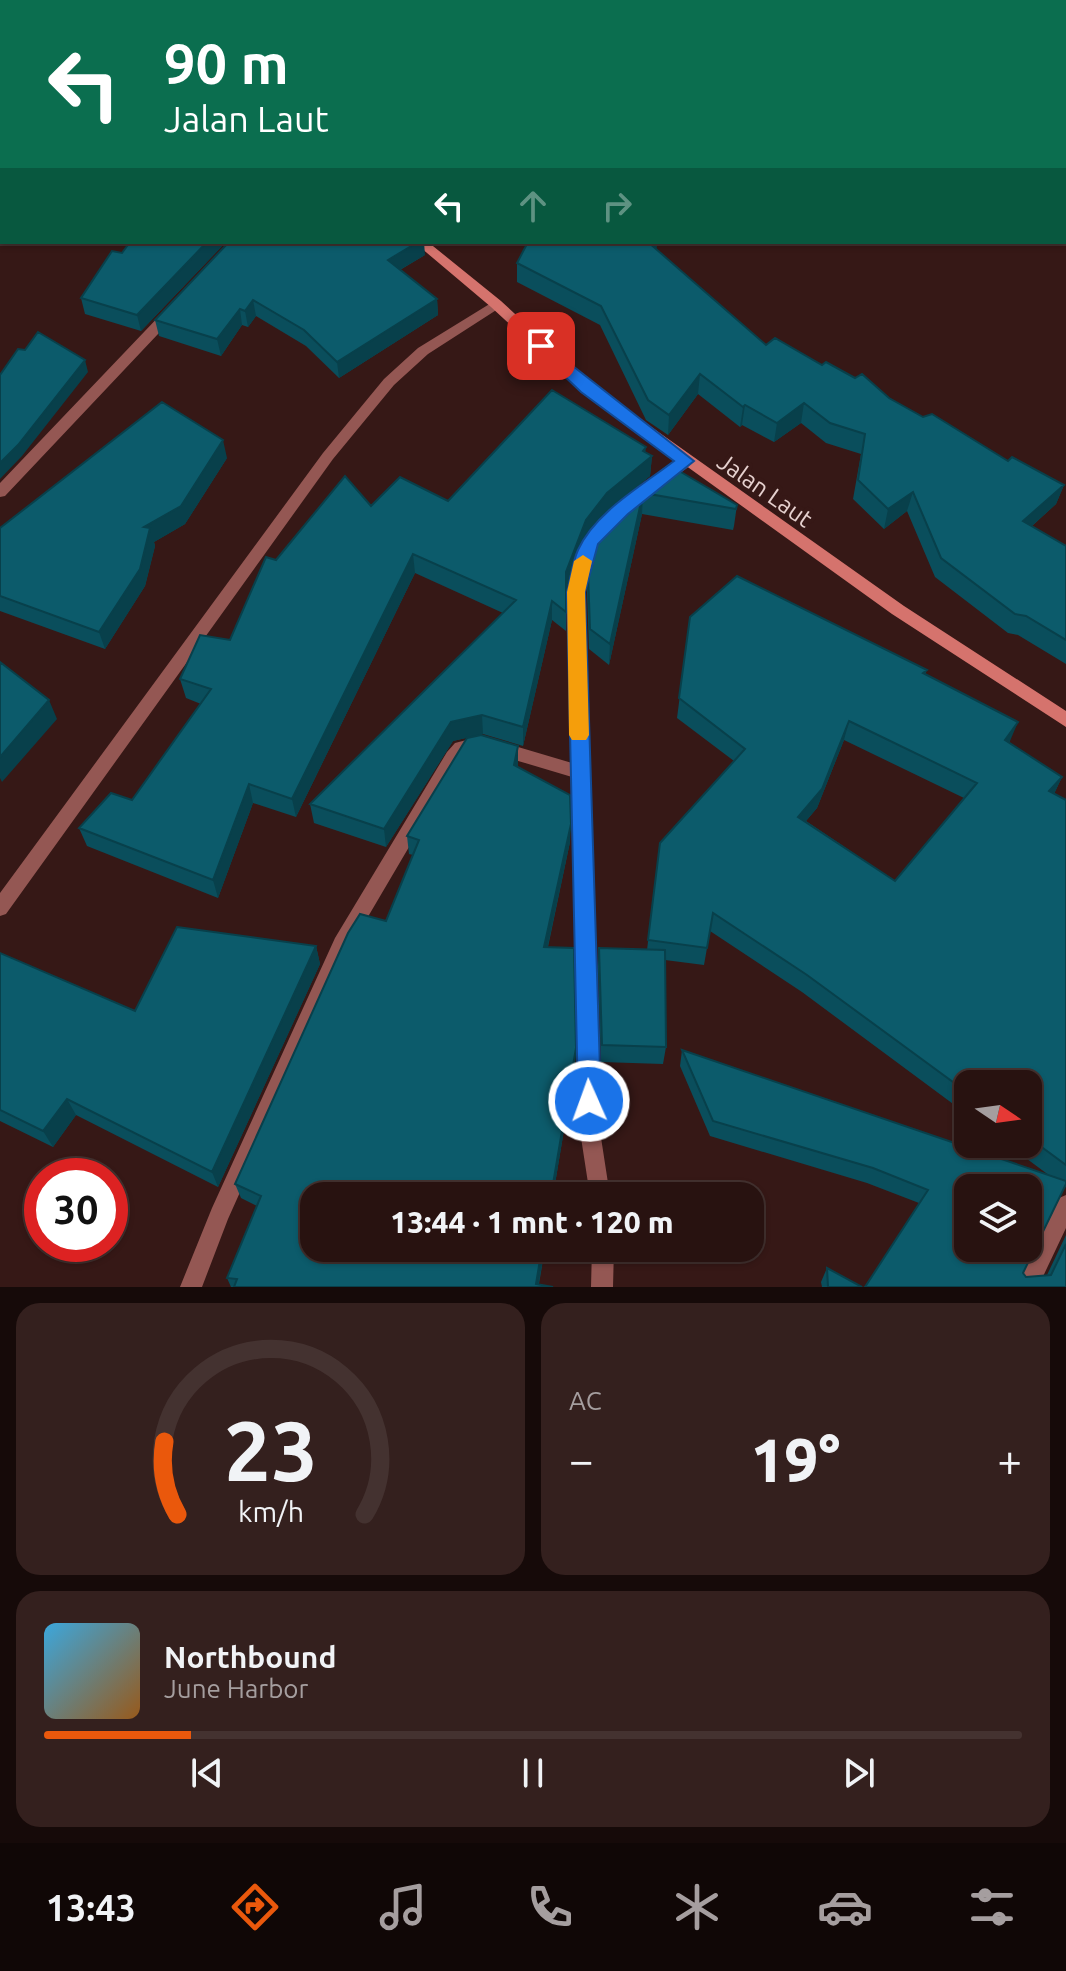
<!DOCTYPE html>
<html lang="id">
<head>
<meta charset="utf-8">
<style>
	:root { --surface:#281210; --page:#34201e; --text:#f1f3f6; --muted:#a59e9f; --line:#443230; --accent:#ea580c }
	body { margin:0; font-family:Ubuntu,sans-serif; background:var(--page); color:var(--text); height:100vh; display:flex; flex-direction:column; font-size:30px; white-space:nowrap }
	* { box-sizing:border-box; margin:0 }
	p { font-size:26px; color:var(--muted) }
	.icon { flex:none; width:44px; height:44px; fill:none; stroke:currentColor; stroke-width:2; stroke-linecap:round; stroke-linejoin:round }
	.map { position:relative; height:1287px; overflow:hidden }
	.drawer { display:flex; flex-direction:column; gap:16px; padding:16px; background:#160a09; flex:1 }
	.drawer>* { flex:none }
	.guide { position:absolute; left:0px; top:0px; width:1066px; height:244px; box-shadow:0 2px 6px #0004,0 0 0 2px var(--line); background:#0b6e4f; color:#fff; overflow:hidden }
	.needle { width:52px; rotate:103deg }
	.tools { position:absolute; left:954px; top:1070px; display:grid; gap:16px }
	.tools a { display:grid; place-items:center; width:88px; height:88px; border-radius:16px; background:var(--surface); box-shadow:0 2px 6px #0004,0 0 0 2px var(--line); font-size:40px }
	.speed { position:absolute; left:24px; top:1158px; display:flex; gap:16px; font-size:40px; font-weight:700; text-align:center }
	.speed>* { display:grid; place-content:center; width:104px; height:104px; border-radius:50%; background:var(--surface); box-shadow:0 2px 6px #0004,0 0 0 2px var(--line); line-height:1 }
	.speed .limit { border:12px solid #d22; background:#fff; color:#111 }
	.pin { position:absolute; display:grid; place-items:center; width:68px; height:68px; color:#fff; margin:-34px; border-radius:16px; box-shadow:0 4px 12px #0006 }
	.me { position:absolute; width:88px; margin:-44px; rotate:358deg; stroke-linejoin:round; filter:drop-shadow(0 0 6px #0008) }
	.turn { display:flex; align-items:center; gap:28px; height:168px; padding:0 32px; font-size:36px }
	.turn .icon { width:104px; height:104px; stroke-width:2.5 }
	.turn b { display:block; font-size:56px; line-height:68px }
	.lanes { display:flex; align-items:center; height:76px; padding:0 32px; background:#0003; justify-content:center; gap:40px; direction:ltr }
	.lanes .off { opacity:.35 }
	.big { font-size:60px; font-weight:800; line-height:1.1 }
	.drawer .widget { flex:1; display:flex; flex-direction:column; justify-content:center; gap:12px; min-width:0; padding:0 28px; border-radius:24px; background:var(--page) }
	.drawer .dial { align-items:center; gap:0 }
	.dial svg { height:208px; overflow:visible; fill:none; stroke:var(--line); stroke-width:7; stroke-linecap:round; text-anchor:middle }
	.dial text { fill:var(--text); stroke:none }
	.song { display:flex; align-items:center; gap:24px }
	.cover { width:96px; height:96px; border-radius:12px; background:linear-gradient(135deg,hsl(200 70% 55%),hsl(30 70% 35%)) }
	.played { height:8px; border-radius:4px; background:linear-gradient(90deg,var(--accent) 15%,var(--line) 15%) }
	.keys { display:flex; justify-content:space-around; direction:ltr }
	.heat { display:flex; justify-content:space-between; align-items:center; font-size:44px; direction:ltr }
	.drawer .tiles { flex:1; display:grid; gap:16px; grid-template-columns:1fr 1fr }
	.widget:last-child { grid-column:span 2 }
	.trip { position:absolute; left:300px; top:1182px; width:464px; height:80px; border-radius:24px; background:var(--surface); box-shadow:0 2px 6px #0004,0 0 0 2px var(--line); font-weight:800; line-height:80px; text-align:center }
	.dock { display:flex; height:128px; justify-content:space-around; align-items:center; background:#100706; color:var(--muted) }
	.dock .icon { width:56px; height:56px }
	.dock .on { color:var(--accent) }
	.dock b { font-size:36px; color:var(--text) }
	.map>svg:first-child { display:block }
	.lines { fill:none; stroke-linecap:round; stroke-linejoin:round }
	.street { fill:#945753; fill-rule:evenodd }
	.secondary { fill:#d5736d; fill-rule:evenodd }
	.wall { fill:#0a4e5c; fill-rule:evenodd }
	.shaded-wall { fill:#08404b }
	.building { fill:#0c5b6b; stroke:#08404b; stroke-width:2; fill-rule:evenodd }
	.route { fill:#1a73e8; stroke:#114b97; stroke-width:2 }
	.slow { fill:#f59e0b }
	.labels { text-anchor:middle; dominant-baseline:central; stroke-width:8; stroke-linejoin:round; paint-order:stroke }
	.street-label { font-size:24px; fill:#e6d1cf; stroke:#361816 }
</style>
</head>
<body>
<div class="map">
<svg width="1066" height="1287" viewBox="0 0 1066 1287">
	<rect width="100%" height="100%" fill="#361816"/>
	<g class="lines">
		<!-- street -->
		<path class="street" d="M563 0H575L576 2H564Z
			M496 300 503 304 501 307 428 354 394 385 333 459 6 914 0 916V893L323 453 384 379 418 348Z
			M170 309 177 313 175 316 5 496 0 497V483L165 310Z
			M686 456 691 457 693 461 691 465 663 486H653L651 482 653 478Z
			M627 501 634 506C628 514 619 520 612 528 595 547 588 568 584 592L600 1131 610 1196H590L580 1131 572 777 495 754 493 749 495 744 501 742 572 763 568 592C575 559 592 514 627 501Z
			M478 737 484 739 486 744 484 749 466 754 459 762 349 949 228 1219 202 1287H180L212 1208 335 938 447 752 455 743Z
			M1066 1195V1228L1038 1287H1016L1059 1198Z
			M592 1248H614L613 1287H591Z"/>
		<!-- secondary -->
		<path class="secondary" d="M124 0H136L137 2H125Z
			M414 242H428L501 301 592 385 904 606 1066 711V727L892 614 582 391 491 307Z"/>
	</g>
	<!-- wall -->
	<path class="wall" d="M140 0H443L444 2H145Z
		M130 242H226L141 331 85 314 81 298 122 253Z
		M657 242 656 249 766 345 822 365 889 398 923 417 1008 461 1064 485 1056 504 1032 526 1066 546V664L1018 635 1008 633 935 577 907 511 884 529 853 499 861 454 826 443 801 423 774 442 742 425 740 427 698 394 668 435 646 420 600 325 517 282V263Z
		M425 255 400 270 437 299 438 315 339 378 306 346 256 316 248 327 242 325 221 356 159 336 155 320Z
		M645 452 652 456 650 476 606 513 585 539 566 589V631L552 620 523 746 483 734 453 741 386 847 314 823 310 804 503 613 415 573 296 817 253 803 218 898 87 846 79 828 132 800 201 704 186 698 180 679 230 640 276 560 371 506 448 501Z
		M227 458 185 524 154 542 155 546 145 586 105 649 0 611V528Z
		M669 465 737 505 734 526 733 530 642 514 609 665 589 649 587 592 588 572 627 499Z
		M690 617 927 670 925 674 1010 741 1009 743 1062 777 1054 794 1066 800V1187H1065L1023 1273 1026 1277 1047 1275 1066 1235V1287H865L919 1203 867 1183 710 1136 680 1066 682 1050 1050 1176 1007 1144H1028V1084H968V1115L802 992 710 931 704 965 665 960 666 1047 663 1064 601 1062 598 966 599 948 647 950 660 843 734 761 677 718ZM844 740 964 798 895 881 806 821 817 808Z
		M518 746V767L570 842 548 947 576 1048 575 1064 553 1196H314L545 1248 539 1284 553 1287H231L227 1278 257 1206 241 1198 235 1184 386 921 413 855 409 854 407 836Z
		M316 946 320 964 218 1187 76 1115 53 1147 0 1121V953L135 1011Z
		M827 1268 862 1287H822L821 1282Z"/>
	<!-- shaded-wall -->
	<path class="shaded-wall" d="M207 242H226L141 331 137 315Z
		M418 242H424L425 255 389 276 388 260Z
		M648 242H657L656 257Z
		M437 299 438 315 339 378 337 362Z
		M253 300 256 316 248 327 245 311Z
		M240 309 242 325 221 356 217 339Z
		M85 360 88 372 22 456 0 479V463Z
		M700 374 698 394 668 435 669 415Z
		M804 403 801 423 774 442 777 423Z
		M745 405 742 425 740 427 743 407Z
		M223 440 227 458 185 524 154 542 155 546 145 586 105 649 99 632 144 527Z
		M646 447 644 462 652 456 650 476 606 513 585 539 565 591 566 572 586 520 607 493Z
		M1064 485 1056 504 1016 540 1023 521Z
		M913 492 907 511 884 529 888 509Z
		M643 493 642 514 609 665 610 644Z
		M413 554 415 573 296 817 292 799Z
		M552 601V620L523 746V727Z
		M49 700 57 719 2 782 0 778V757Z
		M482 715 483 734 453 741 386 847 384 829 451 722Z
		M849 721 844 740 817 808 794 835 798 817Z
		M1018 722 1010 741 997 759 1005 740Z
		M518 746V765L514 783V765Z
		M1062 777 1053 796 1049 791Z
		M249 784 253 803 218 898 213 880Z
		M571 824 570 842 544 964V947Z
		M316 946 320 964 218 1187 212 1172Z
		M576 1048 575 1064 553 1196H551Z
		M67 1099 76 1115 53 1147 43 1131Z
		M542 1248H545L538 1287H536Z"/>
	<!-- building -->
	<path class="building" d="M176 0H443L442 2H181Z
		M130 242H207L137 315 81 298 112 251 122 253Z
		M229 242H418L388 260 437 299 337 362 304 330 253 300 245 311 240 309 217 339 155 320Z
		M528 242H648L766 345 775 338 822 365 826 362 855 378 862 374 889 398 923 417 932 414 1008 461 1012 457 1064 485 1023 521 1066 546V640L1026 616 1015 614 941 558 913 492 888 509 858 480 865 434 830 423 804 403 777 423 745 405 743 407 700 374 669 415 648 400 601 306 517 263Z
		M38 332 85 360 18 445 0 463V375L18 349 25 350Z
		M552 390 646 447 643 451 652 456 607 493 586 520 566 572V612L552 601 523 727 482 715 451 722 384 829 310 804 516 600 413 554 292 799 249 784 213 880 79 828 111 793 132 800 211 689 180 679 200 635 230 640 266 557 276 560 345 476 371 506 400 477 448 501Z
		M162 402 223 440 181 506 144 527 150 528 140 569 99 632 0 596V528Z
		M669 465 737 505 736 509 643 493 610 644 590 629 588 572 595 549 604 529 627 499Z
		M737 576 927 670 923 673 1018 722 1005 740 1062 777 1049 791 1066 800V1165L1028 1137V1084H968V1093L807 975 713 913 707 948 648 940 660 843 745 749 679 698 690 617ZM849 721 977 783 895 881 798 817 822 789Z
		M0 662 49 700 0 757Z
		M481 735 518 746 514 765 570 795 571 824 544 947 574 948 576 1048 551 1196H314V1248H542L536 1284 553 1287H234L237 1279 227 1278 261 1196 235 1184 348 933 360 914 386 921 419 840 407 836 467 738Z
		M177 927 316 946 212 1172 67 1099 43 1131 0 1110V953L135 1011Z
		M599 948 665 950 666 1047 602 1045Z
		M682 1050 1066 1181V1184L1023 1273 1026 1277 1051 1275 1066 1244V1287H865L928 1190 873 1168 713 1121ZM968 1188H1028V1248H968Z
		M827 1268 862 1287H828Z"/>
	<!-- route -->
	<path class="route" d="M541 341 694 461 628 514 598 544 585 592 601 1101 597 1109 589 1112 581 1109 578 1101 567 592C571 578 572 563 578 550 595 512 643 485 674 461L581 392 536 349V343Z"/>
	<!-- slow -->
	<path class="slow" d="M583 555 592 561 585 592 589 735 586 740H572L569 735 567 592 574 561Z"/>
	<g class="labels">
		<!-- street labels -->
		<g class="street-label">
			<text transform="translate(765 490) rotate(35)">Jalan Laut</text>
		</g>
	</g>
</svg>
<div class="tools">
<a><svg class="needle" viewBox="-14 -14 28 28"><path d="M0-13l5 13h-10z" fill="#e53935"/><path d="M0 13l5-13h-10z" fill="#a59e9f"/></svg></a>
<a><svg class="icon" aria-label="layers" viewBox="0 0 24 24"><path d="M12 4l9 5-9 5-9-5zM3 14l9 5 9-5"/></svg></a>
</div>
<div class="speed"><div class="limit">30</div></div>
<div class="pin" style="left:541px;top:346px;background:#d93025"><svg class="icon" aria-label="arrive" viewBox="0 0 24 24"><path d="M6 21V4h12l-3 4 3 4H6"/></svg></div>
<svg class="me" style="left:589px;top:1101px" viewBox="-20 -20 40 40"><circle r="17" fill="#1a73e8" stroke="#fff" stroke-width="3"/><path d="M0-11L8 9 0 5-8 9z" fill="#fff"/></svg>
<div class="trip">13:44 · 1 mnt · 120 m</div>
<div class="guide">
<div class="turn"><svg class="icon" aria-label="left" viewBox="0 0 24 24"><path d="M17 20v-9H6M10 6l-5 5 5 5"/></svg><div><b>90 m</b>Jalan Laut</div></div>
<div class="lanes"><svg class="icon" aria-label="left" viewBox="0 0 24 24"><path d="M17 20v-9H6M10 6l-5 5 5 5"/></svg><svg class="icon off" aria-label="ahead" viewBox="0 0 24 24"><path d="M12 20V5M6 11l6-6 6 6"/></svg><svg class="icon off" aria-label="right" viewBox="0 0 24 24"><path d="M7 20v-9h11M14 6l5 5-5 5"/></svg></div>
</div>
</div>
<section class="drawer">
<div class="tiles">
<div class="widget dial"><svg viewBox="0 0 100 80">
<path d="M14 69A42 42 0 1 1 86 69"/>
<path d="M14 69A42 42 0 0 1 9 41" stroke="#ea580c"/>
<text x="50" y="56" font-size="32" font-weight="700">23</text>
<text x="50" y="72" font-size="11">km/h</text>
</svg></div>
<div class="widget"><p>AC</p>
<div class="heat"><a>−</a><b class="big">19°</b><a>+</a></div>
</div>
<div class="widget">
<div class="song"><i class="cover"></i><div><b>Northbound</b><p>June Harbor</p></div></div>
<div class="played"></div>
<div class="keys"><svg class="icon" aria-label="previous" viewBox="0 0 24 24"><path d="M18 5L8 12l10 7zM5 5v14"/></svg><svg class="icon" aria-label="pause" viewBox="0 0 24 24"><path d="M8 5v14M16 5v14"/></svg><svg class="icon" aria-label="next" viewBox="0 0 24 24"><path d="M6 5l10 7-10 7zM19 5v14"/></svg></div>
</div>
</div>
</section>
<nav class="dock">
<b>13:43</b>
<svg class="icon on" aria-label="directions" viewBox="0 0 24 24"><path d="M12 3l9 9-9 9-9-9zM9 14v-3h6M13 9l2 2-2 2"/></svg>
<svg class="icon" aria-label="music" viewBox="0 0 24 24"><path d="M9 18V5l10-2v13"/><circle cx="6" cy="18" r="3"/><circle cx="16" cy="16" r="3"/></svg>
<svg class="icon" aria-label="phone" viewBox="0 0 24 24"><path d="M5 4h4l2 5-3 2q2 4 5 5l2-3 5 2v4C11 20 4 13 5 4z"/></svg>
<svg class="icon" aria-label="climate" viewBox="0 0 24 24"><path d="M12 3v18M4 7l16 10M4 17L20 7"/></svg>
<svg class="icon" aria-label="car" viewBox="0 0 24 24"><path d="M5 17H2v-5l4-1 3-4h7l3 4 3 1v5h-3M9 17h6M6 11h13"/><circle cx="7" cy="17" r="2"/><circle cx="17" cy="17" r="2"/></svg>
<svg class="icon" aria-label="filters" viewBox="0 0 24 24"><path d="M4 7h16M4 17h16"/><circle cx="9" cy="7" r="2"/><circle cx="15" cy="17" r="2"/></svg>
</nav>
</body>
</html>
